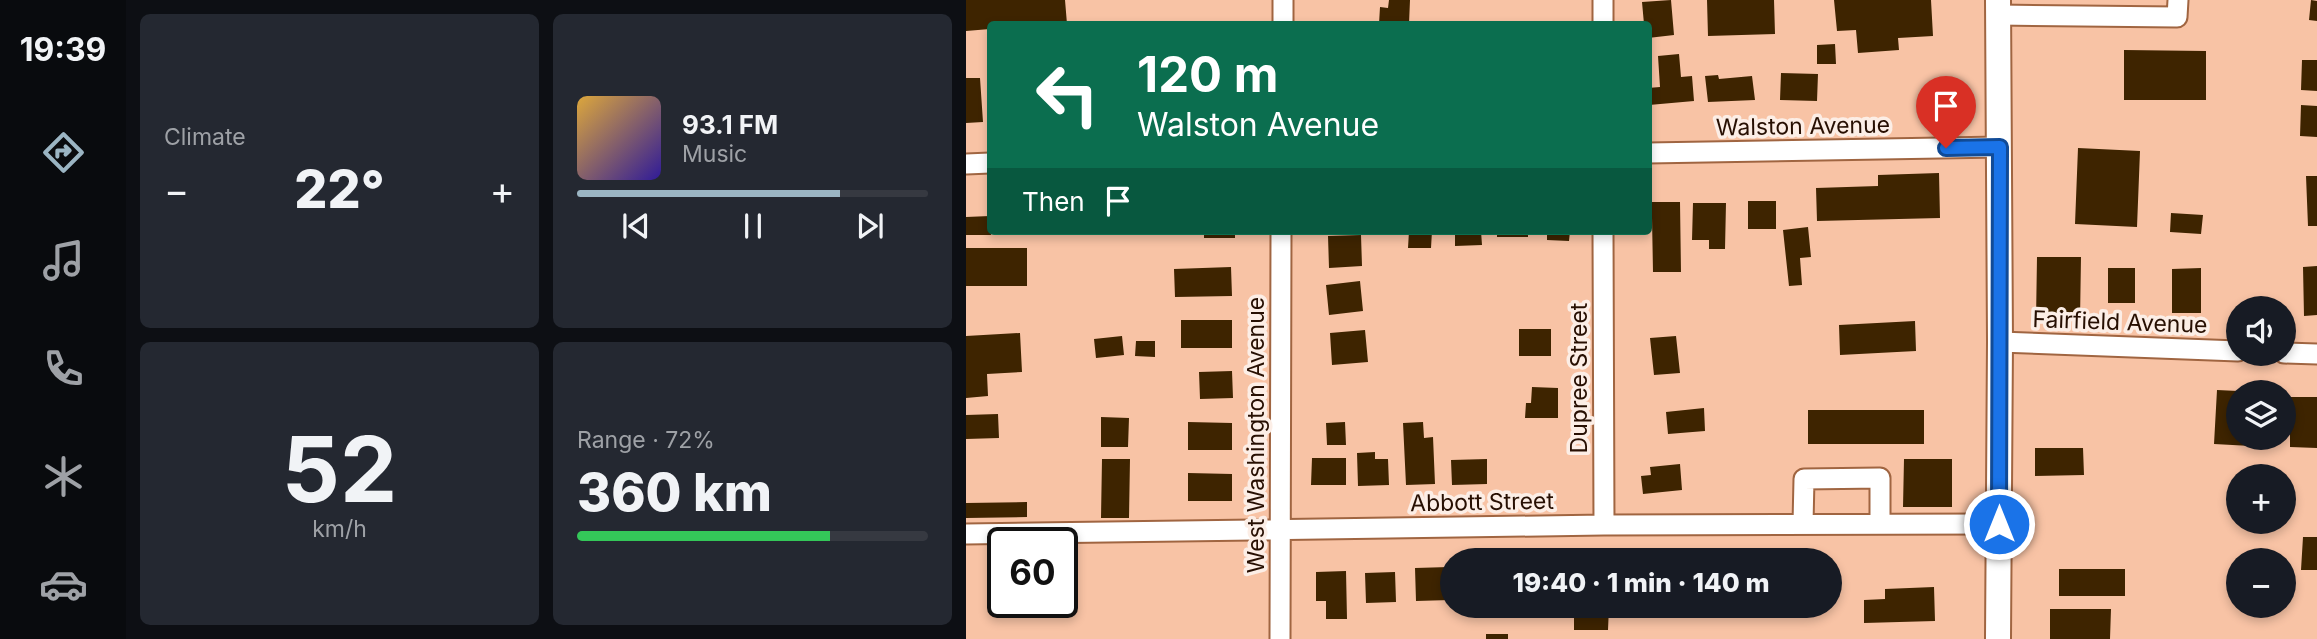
<!DOCTYPE html>
<html lang="en">
<head>
<meta charset="utf-8">
<style>
	:root { --surface:#171b24; --page:#242831; --text:#f1f3f6; --muted:#9ea1a6; --line:#363941; --accent:#9bb5c3 }
	body { margin:0; font-family:Inter,sans-serif; background:var(--page); color:var(--text); height:100vh; display:flex; flex-direction:column; font-size:26px; white-space:nowrap }
	* { box-sizing:border-box; margin:0 }
	p { font-size:23px; color:var(--muted) }
	.icon { flex:none; width:38px; height:38px; fill:none; stroke:currentColor; stroke-width:2; stroke-linecap:round; stroke-linejoin:round }
	.map { position:relative; flex:1; overflow:hidden }
	.details { display:flex; flex-direction:column; gap:14px; padding:14px; background:#0d0f14; width:840px }
	.details>* { flex:none }
	.hud { position:absolute; left:21px; top:21px; width:665px; height:214px; border-radius:7px; box-shadow:0 4px 10px #0003; background:#0b6e4f; color:#fff; overflow:hidden }
	.controls { position:absolute; left:1260px; top:296px; display:grid; gap:14px }
	.controls a { display:grid; place-items:center; width:70px; height:70px; border-radius:50%; background:var(--surface); box-shadow:0 4px 10px #0003; font-size:35px }
	.speed { position:absolute; left:21px; top:527px; display:flex; gap:14px; font-size:35px; font-weight:700; text-align:center }
	.speed>* { display:grid; place-content:center; width:91px; height:91px; border-radius:50%; background:var(--surface); box-shadow:0 4px 10px #0003; line-height:1 }
	.speed .limit { border:4px solid #111; border-radius:10px; background:#fff; color:#111 }
	.pin { position:absolute; display:grid; place-items:center; width:60px; height:60px; color:#fff; margin:-72px -30px; border-radius:50% 50% 50% 0; rotate:-45deg; box-shadow:0 0 7px #0007 }
	.pin .icon { rotate:45deg }
	.me { position:absolute; width:77px; margin:-38px; rotate:0deg; stroke-linejoin:round; filter:drop-shadow(0 0 5px #0008) }
	.turn { display:flex; align-items:center; gap:24px; height:147px; padding:0 35px; font-size:32px }
	.turn .icon { width:91px; height:91px; stroke-width:2.5 }
	.turn b { display:block; font-size:49px; line-height:60px }
	.then { display:flex; align-items:center; height:66px; padding:0 35px; background:#0003; gap:14px; font-size:26px }
	.big { font-size:52px; font-weight:800; line-height:1.1 }
	.details .widget { flex:1; display:flex; flex-direction:column; justify-content:center; gap:10px; min-width:0; padding:0 24px; border-radius:10px; background:var(--page) }
	.details .dial { align-items:center; gap:0 }
	.dial b { font-size:91px; line-height:1 }
	.song { display:flex; align-items:center; gap:21px }
	.cover { width:84px; height:84px; border-radius:10px; background:linear-gradient(135deg,hsl(40 70% 55%),hsl(250 70% 35%)) }
	.played { height:7px; border-radius:4px; background:linear-gradient(90deg,var(--accent) 75%,var(--line) 75%) }
	.keys { display:flex; justify-content:space-around; direction:ltr }
	.heat { display:flex; justify-content:space-between; align-items:center; font-size:38px; direction:ltr }
	.charge { height:10px; border-radius:5px; background:linear-gradient(90deg,#34c759 72%,var(--line) 0) }
	.details .tiles { flex:1; display:grid; gap:14px; grid-template-columns:repeat(2,1fr) }
	.trip { position:absolute; left:474px; top:548px; width:402px; height:70px; border-radius:35px; background:var(--surface); box-shadow:0 4px 10px #0003; font-weight:800; line-height:70px; text-align:center }
	main { display:flex; flex:1; min-height:0 }
	.tabs { display:flex; flex-direction:column; width:126px; justify-content:space-around; align-items:center; background:#090b0e; color:var(--muted) }
	.tabs .icon { width:49px; height:49px }
	.tabs .selected { color:var(--accent) }
	.tabs b { font-size:32px; color:var(--text) }
	.map>svg:first-child { display:block }
	.building { fill:#3e2400 }
	.lines { fill:none; stroke-linecap:round; stroke-linejoin:round }
	.minor-casing { stroke:#a06541; stroke-width:23 }
	.major-casing { stroke:#a06541; stroke-width:28 }
	.minor { stroke:#fff; stroke-width:19 }
	.major { stroke:#fff; stroke-width:24 }
	.route-casing { stroke:#114b97; stroke-width:18 }
	.route { stroke:#1a73e8; stroke-width:12 }
	.labels { text-anchor:middle; dominant-baseline:central; stroke-width:7; stroke-linejoin:round; paint-order:stroke }
	.street-label { font-size:23px; fill:#270f02; stroke:#fceee6 }
</style>
</head>
<body>
<main>
<nav class="tabs">
<b>19:39</b>
<svg class="icon selected" aria-label="directions" viewBox="0 0 24 24"><path d="M12 3l9 9-9 9-9-9zM9 14v-3h6M13 9l2 2-2 2"/></svg>
<svg class="icon" aria-label="music" viewBox="0 0 24 24"><path d="M9 18V5l10-2v13"/><circle cx="6" cy="18" r="3"/><circle cx="16" cy="16" r="3"/></svg>
<svg class="icon" aria-label="phone" viewBox="0 0 24 24"><path d="M5 4h4l2 5-3 2q2 4 5 5l2-3 5 2v4C11 20 4 13 5 4z"/></svg>
<svg class="icon" aria-label="climate" viewBox="0 0 24 24"><path d="M12 3v18M4 7l16 10M4 17L20 7"/></svg>
<svg class="icon" aria-label="car" viewBox="0 0 24 24"><path d="M5 17H2v-5l4-1 3-4h7l3 4 3 1v5h-3M9 17h6M6 11h13"/><circle cx="7" cy="17" r="2"/><circle cx="17" cy="17" r="2"/></svg>
</nav>
<section class="details">
<div class="tiles">
<div class="widget"><p>Climate</p>
<div class="heat"><a>−</a><b class="big">22°</b><a>+</a></div>
</div>
<div class="widget">
<div class="song"><i class="cover"></i><div><b>93.1 FM</b><p>Music</p></div></div>
<div class="played"></div>
<div class="keys"><svg class="icon" aria-label="previous" viewBox="0 0 24 24"><path d="M18 5L8 12l10 7zM5 5v14"/></svg><svg class="icon" aria-label="pause" viewBox="0 0 24 24"><path d="M8 5v14M16 5v14"/></svg><svg class="icon" aria-label="next" viewBox="0 0 24 24"><path d="M6 5l10 7-10 7zM19 5v14"/></svg></div>
</div>
<div class="widget dial"><b>52</b><p>km/h</p></div>
<div class="widget"><p>Range · 72%</p><b class="big">360 km</b><div class="charge"></div></div>
</div>
</section>
<div class="map">
<svg width="1351" height="639" viewBox="0 0 1351 639">
	<rect width="100%" height="100%" fill="#f8c3a5"/>
	<!-- building -->
	<path class="building" d="M0 0H99L101 24H24V29L0 31Z
		M423 0H444L443 24H413L414 7 422 8Z
		M705 0 708 35 682 38V24H678L676 2Z
		M741 0H808L809 34 742 36Z
		M868 0H965L967 36 932 38 933 50 892 53 890 30 871 31Z
		M1345 0 1351 1V21L1343 20Z
		M869 44 870 64H851V45Z
		M1158 50 1240 51V100H1158Z
		M713 54 715 77 726 76 728 101 683 105 682 88 694 87 692 56Z
		M1336 60H1351V91L1335 90Z
		M815 73 852 74 851 101 814 100Z
		M752 75 753 79 786 76 789 100 742 102 739 76Z
		M0 78H14L17 122 0 123Z
		M1335 105 1351 106V137L1334 136Z
		M1112 148 1174 151 1171 227 1109 224Z
		M973 173 974 218 851 221 850 188 912 186V175Z
		M1340 176H1351V226H1342Z
		M782 201H810V229H782Z
		M682 202H714L715 272H687L686 218H682Z
		M727 203H760L759 249H743V240H726Z
		M1205 213 1237 215 1235 234 1204 232Z
		M24 216 25 235H0V217Z
		M842 227 845 257 834 258 836 285 823 286 817 230Z
		M238 231H269V238H238Z
		M443 231H466L465 248H442Z
		M489 231H515L516 245 489 246Z
		M531 231H562V237H531Z
		M581 231H604L603 241 581 240Z
		M395 235 396 266 363 268 362 236Z
		M0 248H61V286H0Z
		M1071 257H1115L1114 320H1070Z
		M1351 266V315L1338 316 1337 267Z
		M265 267 266 296 209 297 208 269Z
		M1142 268H1169V303H1142Z
		M1235 268V313H1206V269Z
		M394 281 397 311 363 315 360 285Z
		M215 320H266V348H215Z
		M949 321 950 351 874 355 873 325Z
		M553 329H585V356H553Z
		M399 330 402 362 366 365 364 333Z
		M54 333 56 372 21 374 22 396 0 398V336Z
		M156 336 158 355 130 358 128 339Z
		M710 336 714 373 688 375 684 338Z
		M170 341H189V357L169 356Z
		M266 371 267 398 234 399 233 372Z
		M566 387 592 388V418H559L560 403H565Z
		M1251 390 1272 391V438H1285V446L1248 444Z
		M1318 397H1351V448L1324 447V433H1318Z
		M738 408 739 431 702 434 700 412Z
		M842 410H958V444H842Z
		M32 414 33 438 0 439V415Z
		M135 417 163 418 162 447H135Z
		M222 422 266 423V450H222Z
		M379 422 380 445H361L360 423Z
		M457 422 458 438 467 437 469 484 440 485 437 423Z
		M1069 448H1117L1118 475 1069 476Z
		M409 452V459H422L423 485 392 486 391 453Z
		M346 458H380V485H345Z
		M136 459H164L163 518H135Z
		M521 459V484L486 485 485 460Z
		M938 459H986V507H937Z
		M714 464 716 490 677 494 675 476 685 475 684 467Z
		M222 473 266 474V501H222Z
		M61 502V517L0 518V503Z
		M1337 537H1351V570H1335Z
		M483 567 484 600 450 601 449 568Z
		M1093 569H1159V596H1093Z
		M380 571 381 619H360V601H350V572Z
		M429 572 430 602 400 603 399 573Z
		M968 587 969 621 898 623V600L919 599V589Z
		M608 606H643L642 630H608Z
		M657 606H675V609H656Z
		M708 606H739V612H708Z
		M1084 609H1145L1144 639H1084Z
		M520 634H542V639H520Z"/>
	<g class="lines">
		<defs>
			<path id="minor" d="M1032 15 1211 17 1212 0
				M317 24V0
				M637 24V0
				M682 153 1034 147
				M0 164 24 163
				M637 231 638 525
				M1034 342 1272 351
				M1318 353 1351 354
				M837 524 838 479 914 478V523
				M0 534 638 525 1033 524
				M314 639 315 231"/>
			<path id="major" d="M1032 639 1034 342 1032 0"/>
		</defs>
		<!-- minor casing -->
		<use href="#minor" class="minor-casing"/>
		<!-- major casing -->
		<use href="#major" class="major-casing"/>
		<!-- minor -->
		<use href="#minor" class="minor"/>
		<!-- major -->
		<use href="#major" class="major"/>
	</g>
	<g class="lines">
		<defs>
			<path id="route" d="M980 148 1034 147 1033 524"/>
		</defs>
		<!-- route casing -->
		<use href="#route" class="route-casing"/>
		<!-- route -->
		<use href="#route" class="route"/>
	</g>
	<g class="labels">
		<!-- street labels -->
		<g class="street-label">
			<text transform="translate(837 126) rotate(-1)">Walston Avenue</text>
			<text transform="translate(1154 322) rotate(2)">Fairfield Avenue</text>
			<text transform="translate(613 378) rotate(-90)">Dupree Street</text>
			<text transform="translate(290 435) rotate(-90)">West Washington Avenue</text>
			<text transform="translate(516 502) rotate(-1)">Abbott Street</text>
		</g>
	</g>
</svg>
<div class="controls">
<a><svg class="icon" aria-label="sound" viewBox="0 0 24 24"><path d="M4 9h4l5-4v14l-5-4H4zM17 9q2 3 0 6"/></svg></a>
<a><svg class="icon" aria-label="layers" viewBox="0 0 24 24"><path d="M12 4l9 5-9 5-9-5zM3 14l9 5 9-5"/></svg></a>
<a>+</a>
<a>−</a>
</div>
<div class="speed"><div class="limit">60</div></div>
<div class="pin" style="left:980px;top:148px;background:#d93025"><svg class="icon" aria-label="arrive" viewBox="0 0 24 24"><path d="M6 21V4h12l-3 4 3 4H6"/></svg></div>
<svg class="me" style="left:1033px;top:524px" viewBox="-20 -20 40 40"><circle r="17" fill="#1a73e8" stroke="#fff" stroke-width="3"/><path d="M0-11L8 9 0 5-8 9z" fill="#fff"/></svg>
<div class="trip">19:40 · 1 min · 140 m</div>
<div class="hud">
<div class="turn"><svg class="icon" aria-label="left" viewBox="0 0 24 24"><path d="M17 20v-9H6M10 6l-5 5 5 5"/></svg><div><b>120 m</b>Walston Avenue</div></div>
<div class="then">Then<svg class="icon" aria-label="arrive" viewBox="0 0 24 24"><path d="M6 21V4h12l-3 4 3 4H6"/></svg></div>
</div>
</div>
</main>
</body>
</html>
